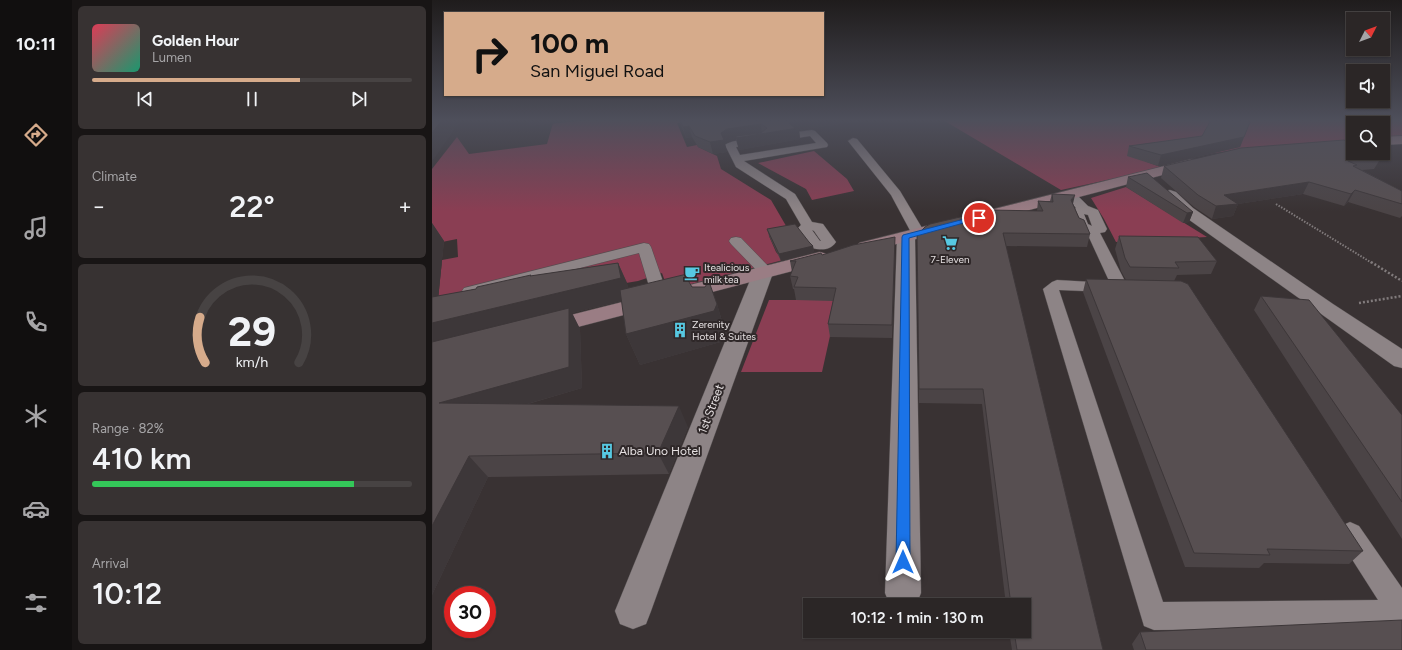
<!DOCTYPE html>
<html lang="en">
<head>
<meta charset="utf-8">
<style>
	:root { --surface:#2b2626; --page:#373232; --text:#f1f3f6; --muted:#a6a5a7; --line:#474343; --accent:#d6ab8b }
	body { margin:0; font-family:Figtree,sans-serif; background:var(--page); color:var(--text); height:100vh; display:flex; flex-direction:column; font-size:15px; white-space:nowrap }
	* { box-sizing:border-box; margin:0 }
	p { font-size:13px; color:var(--muted) }
	.icon { flex:none; width:22px; height:22px; fill:none; stroke:currentColor; stroke-width:2; stroke-linecap:round; stroke-linejoin:round }
	.map { position:relative; flex:1; overflow:hidden }
	.drawer { display:flex; flex-direction:column; gap:6px; padding:6px; background:#181515; width:360px }
	.drawer>* { flex:none }
	.banner { position:absolute; left:12px; top:12px; width:380px; height:84px; border-radius:0px; box-shadow:0 1px 3px #0004,0 0 0 1px var(--line); background:#d6ab8b; color:#111; overflow:hidden }
	.needle { width:26px; rotate:48deg }
	.buttons { position:absolute; left:914px; top:12px; display:grid; gap:8px }
	.buttons a { display:grid; place-items:center; width:44px; height:44px; border-radius:0px; background:var(--surface); box-shadow:0 1px 3px #0004,0 0 0 1px var(--line); font-size:20px }
	.speed { position:absolute; left:12px; top:586px; display:flex; gap:8px; font-size:20px; font-weight:700; text-align:center }
	.speed>* { display:grid; place-content:center; width:52px; height:52px; border-radius:50%; background:var(--surface); box-shadow:0 1px 3px #0004,0 0 0 1px var(--line); line-height:1 }
	.speed .limit { border:6px solid #d22; background:#fff; color:#111 }
	.pin { position:absolute; display:grid; place-items:center; width:34px; height:34px; color:#fff; margin:-17px; border:2px solid #fff; border-radius:50%; box-shadow:0 1px 4px #0007 }
	.me { position:absolute; width:44px; margin:-22px; rotate:0deg; stroke-linejoin:round; filter:drop-shadow(0 0 3px #0008) }
	.turn { display:flex; align-items:center; gap:14px; height:84px; padding:0 20px; font-size:18px }
	.turn .icon { width:52px; height:52px; stroke-width:2.5 }
	.turn b { display:block; font-size:28px; line-height:34px }
	.big { font-size:30px; font-weight:600; line-height:1.1 }
	.drawer .widget { flex:1; display:flex; flex-direction:column; justify-content:center; gap:6px; min-width:0; padding:0 14px; border-radius:6px; background:var(--page) }
	.drawer .dial { align-items:center; gap:0 }
	.dial svg { height:104px; overflow:visible; fill:none; stroke:var(--line); stroke-width:7; stroke-linecap:round; text-anchor:middle }
	.dial text { fill:var(--text); stroke:none }
	.song { display:flex; align-items:center; gap:12px }
	.cover { width:48px; height:48px; border-radius:6px; background:linear-gradient(135deg,hsl(350 70% 55%),hsl(160 70% 35%)) }
	.played { height:4px; border-radius:2px; background:linear-gradient(90deg,var(--accent) 65%,var(--line) 65%) }
	.keys { display:flex; justify-content:space-around; direction:ltr }
	.heat { display:flex; justify-content:space-between; align-items:center; font-size:22px; direction:ltr }
	.charge { height:6px; border-radius:3px; background:linear-gradient(90deg,#34c759 82%,var(--line) 0) }
	.trip { position:absolute; left:371px; top:598px; width:228px; height:40px; border-radius:0px; background:var(--surface); box-shadow:0 1px 3px #0004,0 0 0 1px var(--line); font-weight:600; line-height:40px; text-align:center }
	main { display:flex; flex:1; min-height:0 }
	.menu { display:flex; flex-direction:column; width:72px; justify-content:space-around; align-items:center; background:#110f0f; color:var(--muted) }
	.menu .icon { width:28px; height:28px }
	.menu .current { color:var(--accent) }
	.menu b { font-size:18px; color:var(--text) }
	.map>svg:first-child { display:block }
	.green { fill:#8a3e53 }
	.lines { fill:none; stroke-linecap:round; stroke-linejoin:round }
	.lane-casing { stroke:#534e4f; stroke-width:1 }
	.street-casing { stroke:#534e4f; stroke-width:1 }
	.secondary-casing { stroke:#534e4f; stroke-width:1 }
	.path-far1 { stroke:#817b7c; stroke-width:2; stroke-dasharray:1.5 1.5; stroke-linecap:butt }
	.path { stroke:#817b7c; stroke-width:2.5; stroke-dasharray:2 2; stroke-linecap:butt }
	.lane { fill:#8d8486; fill-rule:evenodd }
	.street { fill:#8d8486; fill-rule:evenodd }
	.secondary { fill:#9a7d84; fill-rule:evenodd }
	.wall { fill:#4b4446 }
	.shaded-wall { fill:#3d3739 }
	.building { fill:#574f51; stroke:#3d3739 }
	.route { fill:#1a73e8; stroke:#114b97 }
	.labels { text-anchor:middle; dominant-baseline:central; stroke-width:4; stroke-linejoin:round; paint-order:stroke }
	.poi-label { font-size:10px; fill:#e6e1e2; stroke:#2f2829; text-anchor:start }
	.near-street-label { font-size:12px; fill:#e6e1e2; stroke:#2f2829 }
	.near-poi-label { font-size:12px; fill:#e6e1e2; stroke:#2f2829; text-anchor:start }
</style>
</head>
<body>
<main>
<nav class="menu">
<b>10:11</b>
<svg class="icon current" aria-label="directions" viewBox="0 0 24 24"><path d="M12 3l9 9-9 9-9-9zM9 14v-3h6M13 9l2 2-2 2"/></svg>
<svg class="icon" aria-label="music" viewBox="0 0 24 24"><path d="M9 18V5l10-2v13"/><circle cx="6" cy="18" r="3"/><circle cx="16" cy="16" r="3"/></svg>
<svg class="icon" aria-label="phone" viewBox="0 0 24 24"><path d="M5 4h4l2 5-3 2q2 4 5 5l2-3 5 2v4C11 20 4 13 5 4z"/></svg>
<svg class="icon" aria-label="climate" viewBox="0 0 24 24"><path d="M12 3v18M4 7l16 10M4 17L20 7"/></svg>
<svg class="icon" aria-label="car" viewBox="0 0 24 24"><path d="M5 17H2v-5l4-1 3-4h7l3 4 3 1v5h-3M9 17h6M6 11h13"/><circle cx="7" cy="17" r="2"/><circle cx="17" cy="17" r="2"/></svg>
<svg class="icon" aria-label="filters" viewBox="0 0 24 24"><path d="M4 7h16M4 17h16"/><circle cx="9" cy="7" r="2"/><circle cx="15" cy="17" r="2"/></svg>
</nav>
<section class="drawer">
<div class="widget">
<div class="song"><i class="cover"></i><div><b>Golden Hour</b><p>Lumen</p></div></div>
<div class="played"></div>
<div class="keys"><svg class="icon" aria-label="previous" viewBox="0 0 24 24"><path d="M18 5L8 12l10 7zM5 5v14"/></svg><svg class="icon" aria-label="pause" viewBox="0 0 24 24"><path d="M8 5v14M16 5v14"/></svg><svg class="icon" aria-label="next" viewBox="0 0 24 24"><path d="M6 5l10 7-10 7zM19 5v14"/></svg></div>
</div>
<div class="widget"><p>Climate</p>
<div class="heat"><a>−</a><b class="big">22°</b><a>+</a></div>
</div>
<div class="widget dial"><svg viewBox="0 0 100 80">
<path d="M14 69A42 42 0 1 1 86 69"/>
<path d="M14 69A42 42 0 0 1 10 34" stroke="#d6ab8b"/>
<text x="50" y="56" font-size="32" font-weight="700">29</text>
<text x="50" y="72" font-size="11">km/h</text>
</svg></div>
<div class="widget"><p>Range · 82%</p><b class="big">410 km</b><div class="charge"></div></div>
<div class="widget"><p>Arrival</p><b class="big">10:12</b></div>
</section>
<div class="map">
<svg width="970" height="650" viewBox="0 0 970 650">
	<rect width="100%" height="100%" fill="#393233"/>
	<!-- green -->
	<path class="green" d="M155 120H264L245 123 255 147 265 145 266 147 285 156 289 169 339 200 357 231 337 236 344 252 351 260 236 290 230 273 206 281 110 297 6 300 10 260 26 257 25 239 0 244V169L25 137 37 154 115 144 121 123Z
		M511 120H970V138L951 139V123H921V142L812 149 715 162 731 168 629 190Z
		M382 151 415 179 422 191 380 200 374 189 326 163Z
		M694 187 775 237 684 242 672 219 659 198Z
		M337 300H406L390 372H309Z"/>
	<g class="lines">
		<defs>
			<path id="lane" d="M380 130 383 131 395 143 396 145 395 147 312 161 363 194 380 222 391 224 404 242C398 251 389 250 379 248L365 229 369 225 354 199 304 167 293 145C298 140 327 136 332 141L327 144 304 147 308 155 384 143 378 136 365 138 360 135 365 132ZM380 230 382 231 389 241H388Z
				M421 138 425 139 468 191 493 233 491 236H481L459 195 416 141Z
				M638 191 642 192 656 206 666 210 675 229 673 232 668 233 696 287 693 290C687 292 683 290 676 292L627 290 731 602 946 600 909 542 906 534 909 526 918 522 927 526 970 588V628L722 630 712 626 611 289 620 282 625 280 678 283 655 233 646 230 638 212 644 208 632 195 634 192ZM652 214 656 215 660 226 656 224Z
				M304 237 309 238 339 269 341 272 339 275 334 276 329 275 299 244 297 241 299 238Z
				M212 243 217 244 219 247 237 299 235 302 229 304 223 302 221 299 207 253 38 296 32 294 30 291 32 288Z"/>
			<path id="street" d="M738 190 744 192 761 208 901 304 970 349V368L962 366 749 214 730 195 732 192Z
				M474 232 480 233 483 237 489 593 484 605H458L453 593 465 237 468 233Z
				M331 267 338 269 341 273 219 611 214 624 201 629 188 624 183 611 321 273 324 269Z"/>
			<path id="secondary" d="M970 136V144L951 145V137Z
				M760 159 765 160 767 163 765 166 548 223 542 222 540 218 542 214Z
				M514 221 520 222 523 226 520 230 433 252 427 251 424 247 427 243Z
				M388 252 395 254 397 258 395 262 115 335 107 333 104 328 107 323 115 321Z"/>
		</defs>
		<!-- lane casing -->
		<use href="#lane" class="lane-casing"/>
		<!-- street casing -->
		<use href="#street" class="street-casing"/>
		<!-- secondary casing -->
		<use href="#secondary" class="secondary-casing"/>
		<!-- path-far1 -->
		<path class="path-far1" d="M844 204 940 263"/>
		<!-- path -->
		<path class="path" d="M939 262 970 281
			M927 303 970 296"/>
		<!-- lane -->
		<use href="#lane" class="lane"/>
		<!-- street -->
		<use href="#street" class="street"/>
		<!-- secondary -->
		<use href="#secondary" class="secondary"/>
	</g>
	<!-- wall -->
	<path class="wall" d="M247 120H435L367 130 368 139 307 150 304 140 298 141 293 144 295 152 281 154 266 147 260 137 254 138Z
		M818 122 808 147 726 166 695 156 697 146 770 136Z
		M949 158 942 169 930 170 970 191V216L968 218 916 202 912 206 871 194 806 204 801 216 780 219 762 207 729 178 732 166Z
		M696 177 761 212 757 222 751 223 694 187Z
		M620 194 641 204 647 218 658 234 655 247 574 246 671 650H580L577 631H592V605H574L550 404 487 403 485 232 605 211 606 201H618Z
		M0 223 12 241 6 296 44 289 99 276 186 263 195 283 196 289 259 286 285 304 294 335 292 341 208 365 194 334 190 301 140 313 148 329 150 388 96 404 256 427 237 474 56 477 0 595Z
		M335 229 377 242 381 246 382 252 349 261 337 236Z
		M687 236 785 261 779 274 745 275 742 281 931 551 917 564 832 563 827 568 753 567 651 292 654 279 694 280 689 271 683 249Z
		M463 249 460 338 398 337 396 324 401 301 364 300 362 289H361L358 276 360 272 358 261 390 255Z
		M829 296 970 415V539L822 310Z
		M708 632 970 650H702L700 644Z"/>
	<!-- shaded-wall -->
	<path class="shaded-wall" d="M10 120H29L2 159 0 160V133Z
		M95 120H156L98 126Z
		M363 120H435L367 130 368 139 307 150 304 136V140L298 141 293 144 295 152 281 154 278 142 289 133 295 129 329 124 330 134 357 123Z
		M257 126 260 137 254 138 251 127Z
		M812 137 808 147 726 166 729 155Z
		M877 182 871 194 806 204 801 216 780 219 784 206 792 195Z
		M923 190 916 202 912 206 919 194Z
		M643 195 640 208 639 200Z
		M761 212 757 222 751 223 755 213Z
		M0 223 12 241 4 319 0 314Z
		M463 237V249L460 338V325Z
		M381 246 382 252 349 261 347 254Z
		M186 263 195 283 198 299 140 313 148 329 150 388 26 424 7 403 0 348V323Z
		M285 304 294 335 292 341 208 365 194 334Z
		M247 406 256 427 237 474 226 453Z
		M37 456 56 477 0 595V526Z"/>
	<!-- building -->
	<path class="building" d="M0 120H10L0 133Z
		M248 120H363L357 123 363 128H366L304 138V136L329 133 335 128 329 124 295 129 289 133 292 140 278 142 263 136 257 126 251 127Z
		M779 120H806L818 122 812 137 729 155 697 146 770 136Z
		M912 140 921 144V153H938L949 158 916 161 925 165 921 166 970 191V204L923 190 919 194 877 182 792 195 806 204 784 206 766 195 732 166 809 148Z
		M715 173 761 212 755 213 696 177Z
		M620 194 643 195 639 200 647 218 652 220 658 234 571 233 671 650H585L582 631H592V605H579L551 389H487L485 232 489 231 493 227 498 224 558 210 611 211 606 201 621 202Z
		M363 224 377 242 381 246 347 254 335 229Z
		M687 236 766 237 785 261 743 262 747 268 698 267 693 258Z
		M463 237 460 325 396 324 404 288 362 287 366 277 358 276 364 261H358L389 253 390 255 421 245Z
		M186 263 189 278 0 323V297L44 289 45 287 99 275 98 276Z
		M255 274 257 282 260 287H273L276 282V279L285 304 282 311 194 334 188 290Z
		M654 279 749 281 756 284 931 551 835 549 838 555 762 553Z
		M829 296 877 300 970 415V502Z
		M137 308V367L7 403 247 406 226 453 37 456 0 526V342Z
		M970 620V650H714L708 632Z"/>
	<!-- sky -->
	<linearGradient id="sky" x2="0" y2="1"><stop stop-color="#1f1c1c"/><stop offset="0.57" stop-color="#4e4f5b"/><stop offset="1" stop-color="#4e4f5b" stop-opacity="0"/></linearGradient>
	<rect width="970" height="211" fill="url(#sky)"/>
	<!-- route -->
	<path class="route" d="M544 216 550 218 477 238 478 562 476 567 471 569 466 567 464 562 470 237 471 235Z"/>
	<!-- icons -->
	<defs>
		<symbol id="supermarket-bare" viewBox="-9 -9 18 18"><path d="M-6-5.5h2.5l.6 2H6L4.5 2H-2.5L-4.4-4H-6ZM-1.5 3.2a1.3 1.3 0 1 0 .1 0ZM3 3.2a1.3 1.3 0 1 0 .1 0Z" fill="#57c9e2" stroke="#2f2829" stroke-width="2.5" paint-order="stroke"/></symbol>
		<symbol id="cafe-bare" viewBox="-9 -9 18 18"><path d="M-5.5-4.5H6V0H3Q3 3.5 0 3.5H-2.5Q-5.5 3.5-5.5 0ZM3-3.2v2h1.7v-2ZM-6 4.5H4V6H-6Z" fill="#57c9e2" stroke="#2f2829" stroke-width="2.5" paint-order="stroke"/></symbol>
		<symbol id="building-bare" viewBox="-9 -9 18 18"><path d="M-4-6H4V6H1V3H-1V6H-4ZM-2.5-4.3h1.7v1.8h-1.7ZM.8-4.3h1.7v1.8H.8ZM-2.5-1h1.7V.8h-1.7ZM.8-1h1.7V.8H.8Z" fill="#57c9e2" stroke="#2f2829" stroke-width="2.5" paint-order="stroke"/></symbol>
	</defs>
	<g fill-rule="evenodd">
		<use href="#supermarket-bare" x="507" y="232" width="22" height="22"/>
		<use href="#cafe-bare" x="249" y="262" width="22" height="22"/>
		<use href="#building-bare" x="237" y="319" width="22" height="22"/>
		<use href="#building-bare" x="164" y="440" width="22" height="22"/>
	</g>
	<g class="labels">
		<!-- poi labels -->
		<g class="poi-label">
			<text x="518" y="259" text-anchor="middle">7-Eleven</text>
			<text x="272" y="267">Itealicious<tspan x="272" dy="12">milk tea</tspan></text>
			<text x="260" y="324">Zerenity<tspan x="260" dy="12">Hotel &amp; Suites</tspan></text>
		</g>
		<!-- near-street labels -->
		<g class="near-street-label">
			<text transform="translate(279 409) rotate(-69)">1st Street</text>
		</g>
		<!-- near-poi labels -->
		<g class="near-poi-label">
			<text x="187" y="451">Alba Uno Hotel</text>
		</g>
	</g>
</svg>
<div class="buttons">
<a><svg class="needle" viewBox="-14 -14 28 28"><path d="M0-13l5 13h-10z" fill="#e53935"/><path d="M0 13l5-13h-10z" fill="#a6a5a7"/></svg></a>
<a><svg class="icon" aria-label="sound" viewBox="0 0 24 24"><path d="M4 9h4l5-4v14l-5-4H4zM17 9q2 3 0 6"/></svg></a>
<a><svg class="icon" aria-label="search" viewBox="0 0 24 24"><circle cx="10" cy="10" r="6"/><path d="M15 15l6 6"/></svg></a>
</div>
<div class="speed"><div class="limit">30</div></div>
<div class="pin" style="left:547px;top:218px;background:#d93025"><svg class="icon" aria-label="arrive" viewBox="0 0 24 24"><path d="M6 21V4h12l-3 4 3 4H6"/></svg></div>
<svg class="me" style="left:471px;top:562px" viewBox="-20 -20 40 40"><path d="M0-17L14 15 0 8-14 15z" fill="#1a73e8" stroke="#fff" stroke-width="4"/></svg>
<div class="trip">10:12 · 1 min · 130 m</div>
<div class="banner">
<div class="turn"><svg class="icon" aria-label="right" viewBox="0 0 24 24"><path d="M7 20v-9h11M14 6l5 5-5 5"/></svg><div><b>100 m</b>San Miguel Road</div></div>
</div>
</div>
</main>
</body>
</html>
